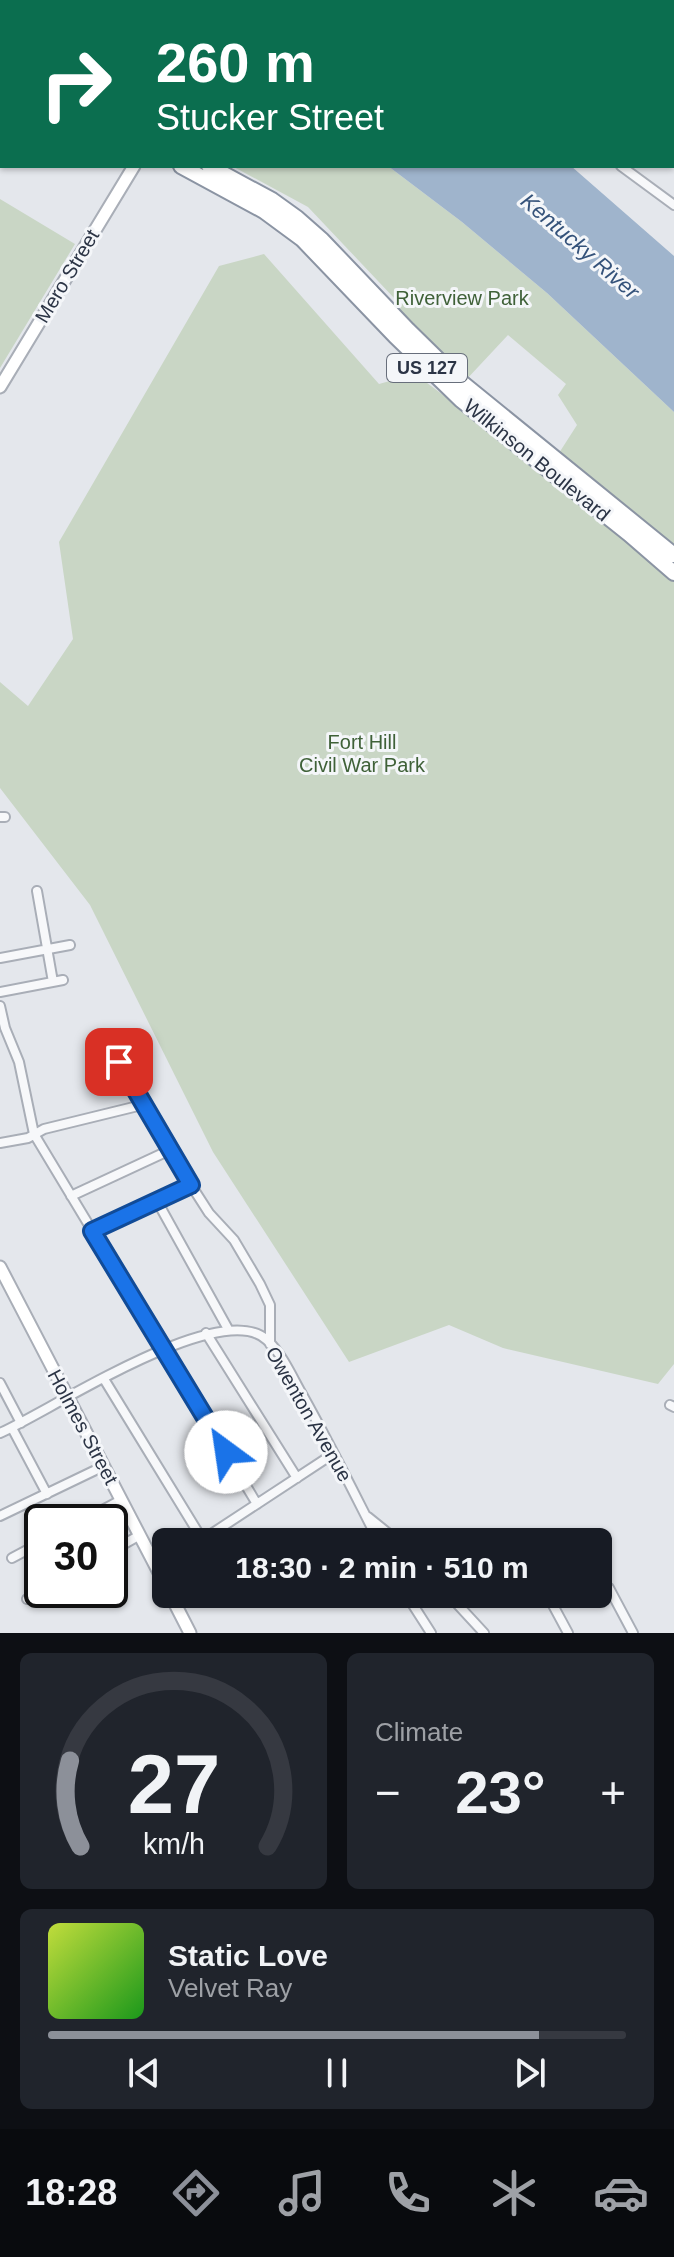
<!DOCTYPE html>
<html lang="en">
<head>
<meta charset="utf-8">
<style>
	:root { --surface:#171b24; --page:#20242c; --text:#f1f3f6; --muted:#9ea1a6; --line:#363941; --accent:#8c9099 }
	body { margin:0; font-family:Helvetica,sans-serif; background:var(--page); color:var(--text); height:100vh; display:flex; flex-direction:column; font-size:30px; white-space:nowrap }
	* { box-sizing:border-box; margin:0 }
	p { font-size:26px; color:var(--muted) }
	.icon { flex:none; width:44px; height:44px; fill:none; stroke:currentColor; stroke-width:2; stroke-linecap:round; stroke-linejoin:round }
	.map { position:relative; height:1633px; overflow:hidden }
	.details { display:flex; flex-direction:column; gap:20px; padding:20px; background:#0d0f14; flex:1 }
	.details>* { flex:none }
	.banner { position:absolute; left:0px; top:0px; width:674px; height:168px; box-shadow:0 2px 6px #0004; background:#0b6e4f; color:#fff; overflow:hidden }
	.speed { position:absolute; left:24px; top:1504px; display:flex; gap:16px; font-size:40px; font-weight:700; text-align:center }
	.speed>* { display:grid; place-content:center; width:104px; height:104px; border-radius:50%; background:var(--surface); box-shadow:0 2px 6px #0004; line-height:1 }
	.speed .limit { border:4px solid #111; border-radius:12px; background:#fff; color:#111 }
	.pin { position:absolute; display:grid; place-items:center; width:68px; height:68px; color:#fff; margin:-34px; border-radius:16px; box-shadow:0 4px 12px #0006 }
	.me { position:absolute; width:88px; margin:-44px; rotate:329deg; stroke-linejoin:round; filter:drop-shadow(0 0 6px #0008) }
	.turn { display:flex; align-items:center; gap:28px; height:168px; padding:0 24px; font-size:36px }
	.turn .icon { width:104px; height:104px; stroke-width:2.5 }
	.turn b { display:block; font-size:56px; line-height:68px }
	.big { font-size:60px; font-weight:800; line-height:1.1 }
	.details .widget { flex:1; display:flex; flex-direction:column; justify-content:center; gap:12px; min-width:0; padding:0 28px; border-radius:12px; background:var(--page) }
	.details .dial { align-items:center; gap:0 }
	.dial svg { height:208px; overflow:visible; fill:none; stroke:var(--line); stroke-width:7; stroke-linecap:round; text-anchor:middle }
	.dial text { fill:var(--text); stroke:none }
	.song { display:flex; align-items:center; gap:24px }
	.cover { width:96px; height:96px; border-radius:12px; background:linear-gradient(135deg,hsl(70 70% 55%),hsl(120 70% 35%)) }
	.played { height:8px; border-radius:4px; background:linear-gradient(90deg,var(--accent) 85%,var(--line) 85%) }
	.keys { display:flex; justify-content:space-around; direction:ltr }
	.heat { display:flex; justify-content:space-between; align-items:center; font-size:44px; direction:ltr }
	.details .tiles { flex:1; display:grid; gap:20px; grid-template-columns:1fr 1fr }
	.widget:last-child { grid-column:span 2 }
	.trip { position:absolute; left:152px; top:1528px; width:460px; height:80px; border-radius:12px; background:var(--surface); box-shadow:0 2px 6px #0004; font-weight:800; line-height:80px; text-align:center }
	.tab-bar { display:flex; height:128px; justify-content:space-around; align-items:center; background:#090b0e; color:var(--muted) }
	.tab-bar .icon { width:56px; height:56px }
	.tab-bar .on { color:var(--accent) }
	.tab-bar b { font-size:36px; color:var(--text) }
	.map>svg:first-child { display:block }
	.green { fill:#c9d6c5 }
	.water { fill:#9fb4cc }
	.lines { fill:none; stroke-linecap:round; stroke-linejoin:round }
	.street-casing { stroke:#a9aeb7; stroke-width:12 }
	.secondary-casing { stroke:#a9aeb7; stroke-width:15 }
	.highway-casing { stroke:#8b94a3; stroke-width:18 }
	.street { stroke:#f7f8fa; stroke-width:8 }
	.secondary { stroke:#fff; stroke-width:11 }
	.highway { stroke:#fff; stroke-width:14 }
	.route-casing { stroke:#114b97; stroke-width:20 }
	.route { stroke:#1a73e8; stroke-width:14 }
	.labels { text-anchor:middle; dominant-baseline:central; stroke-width:6; stroke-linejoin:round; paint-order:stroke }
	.shield { fill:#f4f6f9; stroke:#676e7b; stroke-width:2 }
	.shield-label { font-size:18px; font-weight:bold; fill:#2b3445 }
	.street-label { font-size:20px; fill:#2b3445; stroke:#f4f6f9 }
	.park-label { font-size:20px; fill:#3f6138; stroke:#f4f6f9 }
	.water-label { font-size:22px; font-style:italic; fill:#34527a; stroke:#f4f6f9 }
</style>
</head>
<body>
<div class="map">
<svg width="674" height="1633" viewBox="0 0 674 1633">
	<rect width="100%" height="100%" fill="#e4e7ec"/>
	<!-- green -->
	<path class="green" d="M232 166H388L462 222 547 293 674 412V555L559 453 577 425 558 395 566 384 508 335 465 381 402 318 395 299 308 207Z
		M0 199 75 244 0 368Z
		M264 254 379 384 415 374 637 540 674 576V1364L658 1384 503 1348 449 1325 349 1362 213 1152 90 905 0 788V682L28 706 73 639 59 542 219 266Z"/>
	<!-- water -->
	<path class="water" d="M388 166H571L674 256V412L547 293 462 222Z"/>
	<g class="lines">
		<defs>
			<path id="street" d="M449 0 450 2
				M646 0 648 2
				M579 2 582 0
				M672 21 674 23
				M672 98 674 97
				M672 115 674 116
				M621 166 674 205
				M0 817H5
				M37 891 53 982
				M0 958 70 945
				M0 992 63 980
				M0 1006 5 1028 19 1062 34 1134 257 1504
				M107 1041 142 1105 191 1185 209 1213 234 1240 260 1284 270 1305V1344
				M0 1143 28 1138 44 1129 142 1105
				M71 1196 170 1150
				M157 1201 228 1329
				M92 1231 191 1185
				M206 1333 297 1478
				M104 1379 202 1539
				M0 1383 21 1423
				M670 1405 674 1407
				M12 1428 47 1494
				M0 1433C50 1411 221 1297 267 1340 283 1355 292 1377 303 1396 330 1444 354 1493 379 1542
				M0 1516 104 1466
				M368 1517 399 1542
				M80 1522 121 1500
				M199 1542 333 1454
				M110 1552 140 1535
				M12 1558 42 1542
				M598 1584 609 1588 633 1633
				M406 1594 431 1633
				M448 1594 484 1633
				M547 1594 568 1633
				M27 1599 43 1590"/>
			<path id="secondary" d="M0 44 2 45
				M0 58 2 60
				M0 118 2 114
				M0 387 134 166
				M0 1267 166 1586
				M170 1594 190 1633"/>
			<path id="highway" d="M86 2 88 0
				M251 2 253 0
				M181 166 264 211 302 239 395 336 461 400 629 534 674 573
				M209 166 272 200 297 218 322 240 408 330 461 382 674 555"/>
		</defs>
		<!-- street casing -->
		<use href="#street" class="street-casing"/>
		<!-- secondary casing -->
		<use href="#secondary" class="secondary-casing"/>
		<!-- highway casing -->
		<use href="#highway" class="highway-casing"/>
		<!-- street -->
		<use href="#street" class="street"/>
		<!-- secondary -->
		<use href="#secondary" class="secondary"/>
		<!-- highway -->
		<use href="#highway" class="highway"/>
	</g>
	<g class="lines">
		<defs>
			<path id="route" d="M119 1062 191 1185 92 1231 226 1452"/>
		</defs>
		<!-- route casing -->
		<use href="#route" class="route-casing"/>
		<!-- route -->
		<use href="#route" class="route"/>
	</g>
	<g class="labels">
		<!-- shield labels -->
		<rect class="shield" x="387" y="354" width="80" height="28" rx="6"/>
		<g class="shield-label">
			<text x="427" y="368">US 127</text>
		</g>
		<!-- street labels -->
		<g class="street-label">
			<text transform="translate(67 276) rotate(-59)">Mero Street</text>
			<text transform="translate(537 460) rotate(39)">Wilkinson Boulevard</text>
			<text transform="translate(309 1414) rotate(60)">Owenton Avenue</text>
			<text transform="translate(83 1427) rotate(62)">Holmes Street</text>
		</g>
		<!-- park labels -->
		<g class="park-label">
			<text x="462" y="298">Riverview Park</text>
			<text x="362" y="742">Fort Hill<tspan x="362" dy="23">Civil War Park</tspan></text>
		</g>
		<!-- water labels -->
		<g class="water-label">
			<text transform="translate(580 246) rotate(41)">Kentucky River</text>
		</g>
	</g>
</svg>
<div class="speed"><div class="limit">30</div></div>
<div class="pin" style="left:119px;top:1062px;background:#d93025"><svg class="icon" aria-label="arrive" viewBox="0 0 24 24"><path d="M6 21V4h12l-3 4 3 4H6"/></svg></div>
<svg class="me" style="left:226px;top:1452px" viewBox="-20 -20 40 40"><circle r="19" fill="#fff"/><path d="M0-13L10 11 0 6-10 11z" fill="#1a73e8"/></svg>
<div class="trip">18:30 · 2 min · 510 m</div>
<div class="banner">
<div class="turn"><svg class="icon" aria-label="right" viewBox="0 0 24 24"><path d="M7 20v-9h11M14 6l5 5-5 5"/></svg><div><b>260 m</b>Stucker Street</div></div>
</div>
</div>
<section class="details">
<div class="tiles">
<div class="widget dial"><svg viewBox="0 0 100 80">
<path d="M14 69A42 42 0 1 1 86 69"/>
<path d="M14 69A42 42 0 0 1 10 36" stroke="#8c9099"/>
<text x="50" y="56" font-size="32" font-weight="700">27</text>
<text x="50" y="72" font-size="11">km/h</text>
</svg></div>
<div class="widget"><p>Climate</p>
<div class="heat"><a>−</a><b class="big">23°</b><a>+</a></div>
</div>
<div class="widget">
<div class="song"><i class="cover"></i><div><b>Static Love</b><p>Velvet Ray</p></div></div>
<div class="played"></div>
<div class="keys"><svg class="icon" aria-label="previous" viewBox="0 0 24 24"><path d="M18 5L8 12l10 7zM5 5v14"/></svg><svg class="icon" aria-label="pause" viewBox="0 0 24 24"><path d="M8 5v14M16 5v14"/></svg><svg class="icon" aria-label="next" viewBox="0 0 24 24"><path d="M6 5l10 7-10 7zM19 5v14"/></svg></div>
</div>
</div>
</section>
<nav class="tab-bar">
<b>18:28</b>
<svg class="icon on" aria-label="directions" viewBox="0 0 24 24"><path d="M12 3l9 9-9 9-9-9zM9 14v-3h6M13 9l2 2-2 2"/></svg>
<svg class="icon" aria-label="music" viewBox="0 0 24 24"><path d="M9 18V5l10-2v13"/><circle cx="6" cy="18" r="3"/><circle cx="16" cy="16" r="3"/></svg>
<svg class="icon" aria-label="phone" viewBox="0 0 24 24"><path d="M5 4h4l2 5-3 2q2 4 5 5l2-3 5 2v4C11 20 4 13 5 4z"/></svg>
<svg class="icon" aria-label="climate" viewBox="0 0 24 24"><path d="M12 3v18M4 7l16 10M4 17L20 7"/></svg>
<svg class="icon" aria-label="car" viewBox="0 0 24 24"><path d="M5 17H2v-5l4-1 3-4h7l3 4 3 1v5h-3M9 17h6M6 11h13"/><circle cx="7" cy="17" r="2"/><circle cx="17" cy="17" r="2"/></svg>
</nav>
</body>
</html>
